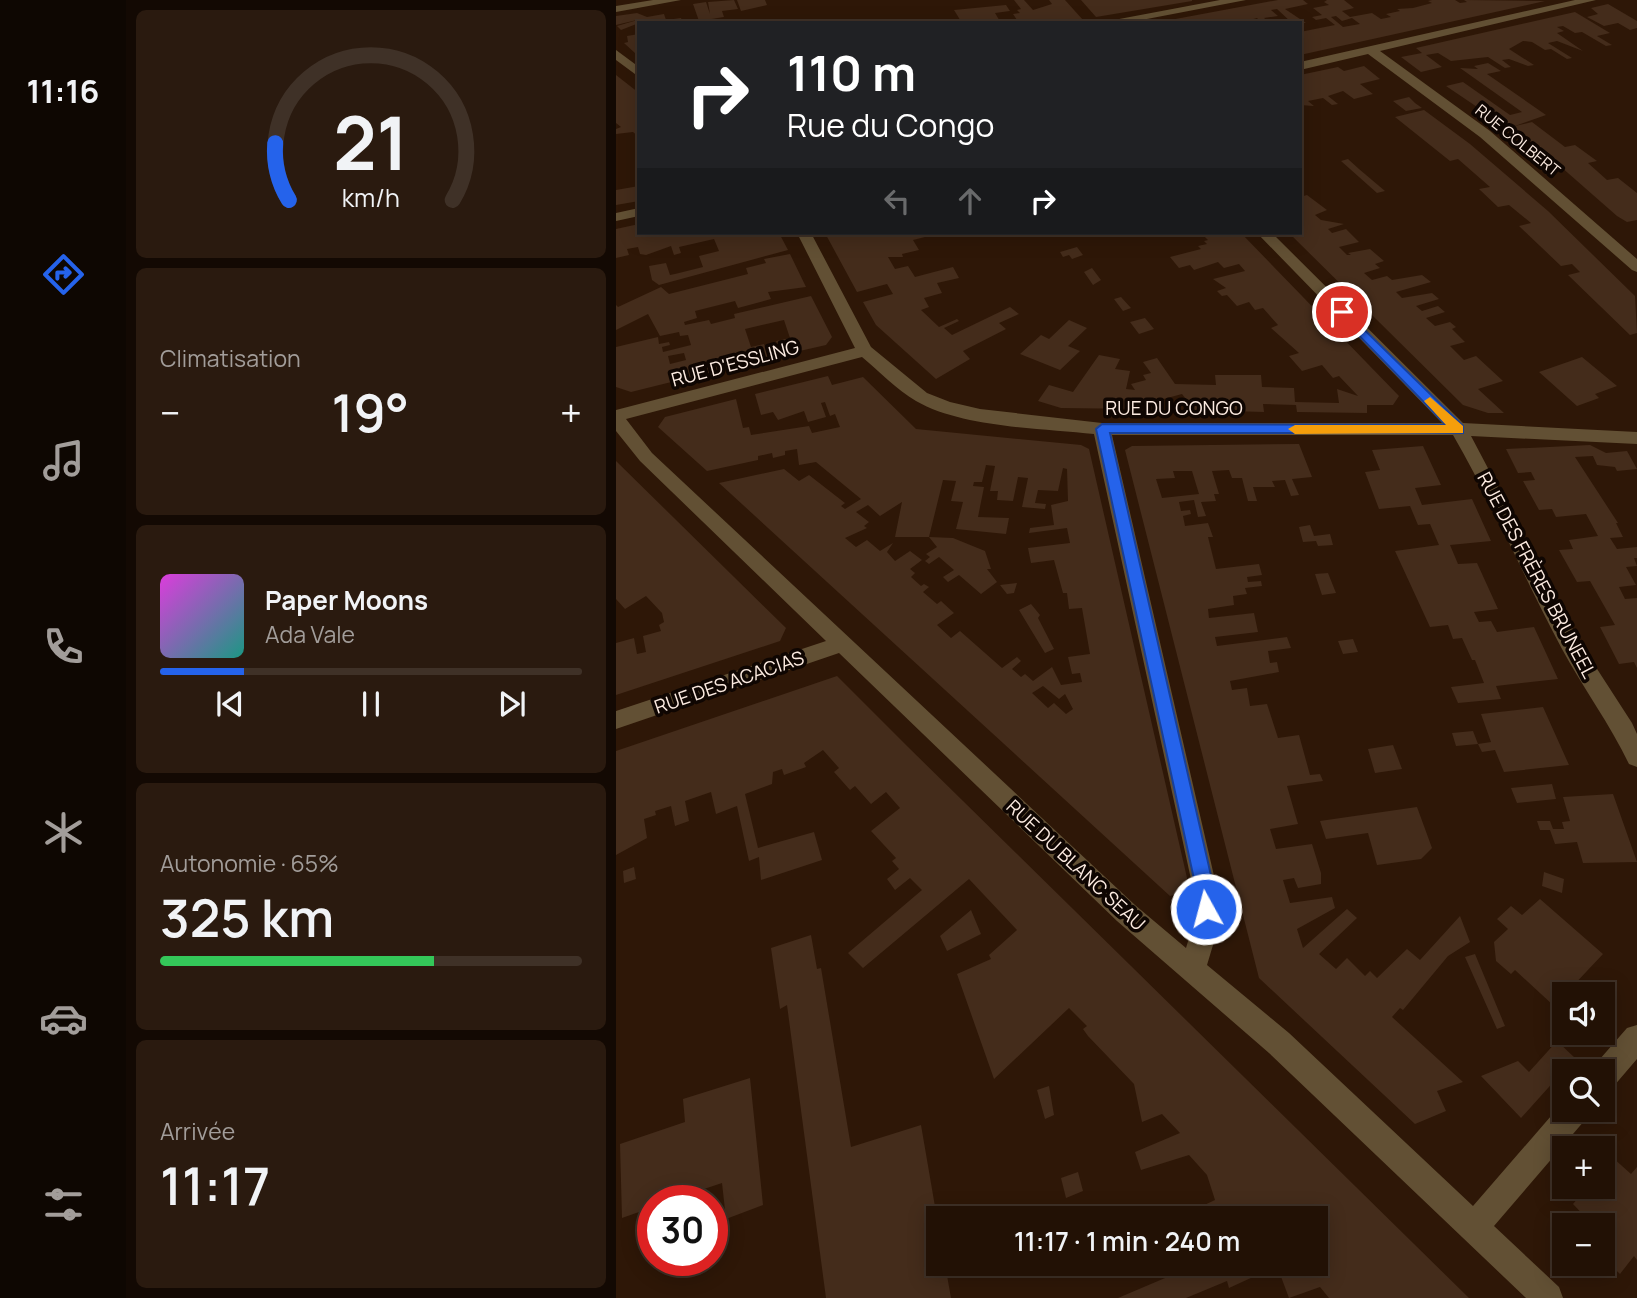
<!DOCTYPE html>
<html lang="fr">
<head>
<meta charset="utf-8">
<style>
	:root { --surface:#221105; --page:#2a1a0f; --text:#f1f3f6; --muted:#a29d9a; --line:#3f3127; --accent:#2563eb }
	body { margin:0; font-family:Manrope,sans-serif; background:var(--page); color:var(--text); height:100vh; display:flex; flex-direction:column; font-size:26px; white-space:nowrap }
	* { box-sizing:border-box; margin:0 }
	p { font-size:23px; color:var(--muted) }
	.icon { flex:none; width:38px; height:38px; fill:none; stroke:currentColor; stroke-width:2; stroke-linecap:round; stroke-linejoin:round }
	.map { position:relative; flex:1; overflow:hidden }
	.details { display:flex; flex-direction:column; gap:10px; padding:10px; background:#130903; width:490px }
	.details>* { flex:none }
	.hud { position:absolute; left:21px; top:21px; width:665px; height:214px; border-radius:0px; box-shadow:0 4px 18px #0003,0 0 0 2px var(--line); background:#202124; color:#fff; overflow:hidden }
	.fabs { position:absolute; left:936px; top:982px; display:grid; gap:14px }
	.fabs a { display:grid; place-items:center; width:63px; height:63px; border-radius:0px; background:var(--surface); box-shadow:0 4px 18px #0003,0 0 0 2px var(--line); font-size:35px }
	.speed { position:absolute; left:21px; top:1185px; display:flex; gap:14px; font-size:35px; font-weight:700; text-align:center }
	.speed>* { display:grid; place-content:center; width:91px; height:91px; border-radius:50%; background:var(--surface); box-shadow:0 4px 18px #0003,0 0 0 2px var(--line); line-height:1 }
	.speed .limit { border:10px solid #d22; background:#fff; color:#111 }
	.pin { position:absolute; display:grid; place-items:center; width:60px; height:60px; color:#fff; margin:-30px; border:4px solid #fff; border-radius:50%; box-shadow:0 2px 7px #0007 }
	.me { position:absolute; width:77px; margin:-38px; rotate:353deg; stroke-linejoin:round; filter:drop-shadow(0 0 5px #0008) }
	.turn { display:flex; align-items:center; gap:24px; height:147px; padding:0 35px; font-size:32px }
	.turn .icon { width:91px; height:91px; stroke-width:2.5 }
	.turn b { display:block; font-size:49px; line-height:60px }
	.lanes { display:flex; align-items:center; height:66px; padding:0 35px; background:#0003; justify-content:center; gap:35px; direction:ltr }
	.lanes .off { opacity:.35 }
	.big { font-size:52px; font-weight:600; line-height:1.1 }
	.details .widget { flex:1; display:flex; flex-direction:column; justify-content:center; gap:10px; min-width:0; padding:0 24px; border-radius:10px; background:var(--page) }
	.details .dial { align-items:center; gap:0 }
	.dial svg { height:182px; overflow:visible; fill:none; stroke:var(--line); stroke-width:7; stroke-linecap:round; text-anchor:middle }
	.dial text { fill:var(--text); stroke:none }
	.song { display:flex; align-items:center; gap:21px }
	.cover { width:84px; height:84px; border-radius:10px; background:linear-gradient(135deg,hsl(300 70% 55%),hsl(170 70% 35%)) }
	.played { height:7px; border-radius:4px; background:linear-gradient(90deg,var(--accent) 20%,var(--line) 20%) }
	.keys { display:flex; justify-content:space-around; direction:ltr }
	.heat { display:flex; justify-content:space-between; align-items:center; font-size:38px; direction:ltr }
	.charge { height:10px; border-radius:5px; background:linear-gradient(90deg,#34c759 65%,var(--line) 0) }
	.trip { position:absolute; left:310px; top:1206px; width:402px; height:70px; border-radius:0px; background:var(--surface); box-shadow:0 4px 18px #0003,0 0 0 2px var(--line); font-weight:600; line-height:70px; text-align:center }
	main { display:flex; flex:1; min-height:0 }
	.tab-bar { display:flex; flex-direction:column; width:126px; justify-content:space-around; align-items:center; background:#0e0702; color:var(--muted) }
	.tab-bar .icon { width:49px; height:49px }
	.tab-bar .current { color:var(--accent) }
	.tab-bar b { font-size:32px; color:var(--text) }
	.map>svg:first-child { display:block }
	.building { fill:#442c1b; fill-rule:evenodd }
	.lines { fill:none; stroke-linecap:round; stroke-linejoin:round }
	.minor { fill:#625034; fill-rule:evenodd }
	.route { fill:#2563eb; stroke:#184099; stroke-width:2 }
	.slow { fill:#f59e0b }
	.labels { text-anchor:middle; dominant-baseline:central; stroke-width:7; stroke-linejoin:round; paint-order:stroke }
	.far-street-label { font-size:16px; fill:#fcebe1; stroke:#0f0602 }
	.street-label { font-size:19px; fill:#fcebe1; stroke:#0f0602 }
</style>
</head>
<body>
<main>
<nav class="tab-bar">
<b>11:16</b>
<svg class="icon current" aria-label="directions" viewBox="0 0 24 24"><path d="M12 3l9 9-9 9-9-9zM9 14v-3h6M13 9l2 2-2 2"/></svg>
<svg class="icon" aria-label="music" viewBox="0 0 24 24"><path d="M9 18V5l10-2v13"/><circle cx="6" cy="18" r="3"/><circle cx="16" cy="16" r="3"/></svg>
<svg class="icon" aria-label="phone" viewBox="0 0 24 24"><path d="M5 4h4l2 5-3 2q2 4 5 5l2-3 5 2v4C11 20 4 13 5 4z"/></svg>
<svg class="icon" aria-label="climate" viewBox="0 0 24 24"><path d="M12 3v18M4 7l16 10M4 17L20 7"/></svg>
<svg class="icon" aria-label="car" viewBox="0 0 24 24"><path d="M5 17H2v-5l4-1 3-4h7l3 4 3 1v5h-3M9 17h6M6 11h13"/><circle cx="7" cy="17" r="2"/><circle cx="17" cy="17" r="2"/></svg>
<svg class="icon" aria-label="filters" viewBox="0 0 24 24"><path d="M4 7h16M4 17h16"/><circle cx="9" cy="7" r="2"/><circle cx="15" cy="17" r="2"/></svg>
</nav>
<section class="details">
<div class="widget dial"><svg viewBox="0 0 100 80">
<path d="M14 69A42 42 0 1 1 86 69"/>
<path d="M14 69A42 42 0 0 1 8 44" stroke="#2563eb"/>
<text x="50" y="56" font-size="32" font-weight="700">21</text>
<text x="50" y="72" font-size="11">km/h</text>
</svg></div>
<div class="widget"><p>Climatisation</p>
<div class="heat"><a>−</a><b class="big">19°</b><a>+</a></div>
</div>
<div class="widget">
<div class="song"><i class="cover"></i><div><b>Paper Moons</b><p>Ada Vale</p></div></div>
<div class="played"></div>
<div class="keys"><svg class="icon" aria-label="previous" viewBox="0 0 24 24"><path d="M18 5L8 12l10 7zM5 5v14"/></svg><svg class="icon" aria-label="pause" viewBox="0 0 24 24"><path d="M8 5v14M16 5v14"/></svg><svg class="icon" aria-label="next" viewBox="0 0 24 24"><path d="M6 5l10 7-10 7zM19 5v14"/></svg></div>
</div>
<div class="widget"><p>Autonomie · 65%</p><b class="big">325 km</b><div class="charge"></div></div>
<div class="widget"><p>Arrivée</p><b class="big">11:17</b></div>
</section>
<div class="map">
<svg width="1021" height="1298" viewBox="0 0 1021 1298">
	<rect width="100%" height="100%" fill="#2e1707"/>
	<!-- building -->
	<path class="building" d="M118 0 122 9 106 11 108 17 83 21 77 4 90 2 94 14 92 2Z
		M121 0H149L151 5 125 11Z
		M398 0H408L417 10 436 4 433 0H449L467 20 403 23 397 14 404 13 401 10 405 9Z
		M465 0H576V1L480 17Z
		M662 0H687L692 4 669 9 690 23H676L661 9 655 10 662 16 648 18 654 23H646L641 18 634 20 637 23H538Z
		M711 0H728L738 8 726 11 734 17 756 13 765 19 775 17 770 14 784 11 781 9 797 8 816 3 812 1 816 0H839L844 3 851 2 848 0 929 1 684 55V32L719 25 710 18 700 20 696 17 706 15 697 8 713 5 708 2ZM720 16 726 21 736 18 744 24 727 27 715 17Z
		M992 4 1021 21V28L1014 30 1002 23 988 26 971 17 982 14 975 8Z
		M390 5 394 11 379 13 385 23H346L338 10Z
		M959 12 994 33 981 36 996 45 990 46 966 32 959 33 947 26 941 27 948 31 941 33 967 51 941 41 932 43 956 58 951 59 935 49 929 50 916 42 907 41 893 49 918 65 912 66 893 59 886 60 895 67 889 68 872 57 835 61 822 53 810 55 826 67 805 72 785 57 806 53 800 48Z
		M21 13 31 17 48 14 50 20 65 18 67 23H23L5 30 1 26 25 19 0 25V16Z
		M23 34V54H20L8 43 12 42 11 36Z
		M872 63 885 71 871 74 930 115 899 126 916 122 949 147 959 145 981 161 972 163 991 180 1002 178 1021 193V220L1011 222 1001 216 928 152 830 86 847 82 894 115 906 112 844 68 862 69 858 66Z
		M748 66 764 79 744 84 757 94 738 99 727 91 712 96 722 104 716 105 707 98 692 101 698 106 684 105V75L722 67 728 71Z
		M0 75 23 93V137L17 132 0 134V129L5 127 0 123Z
		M793 97 799 103 806 108 790 111 777 101Z
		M808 110 854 144 932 211 1019 296 1021 333 1014 335 952 275 964 272 956 264 945 266 903 226 915 223 893 205 882 207 863 189 874 187 842 159 834 161 779 117Z
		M732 159 743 169 769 191 761 193 725 161Z
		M23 186V201L0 205V190Z
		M691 195 711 210 699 215 705 220 728 224 712 229 716 233 730 229 743 242 723 247 731 255H735L732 253 754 249 768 261 759 264 764 268 748 273 756 280 771 276 776 280 806 275 815 282 780 292 786 298 816 293 823 299 800 306 806 311 822 306 829 312 810 318 819 326 834 322 840 327 836 329 849 342 834 346 848 360 860 356 887 381 862 389 888 413H872L847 405 673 233H684V197Z
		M23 224V233H163L172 250 43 285 36 280 33 266 50 263 54 275 59 274 87 267 83 256 103 251 98 239 63 247 65 253 58 255 55 246 30 255 24 254 22 247 11 249 13 255 0 258V229Z
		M209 233H288L290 236 306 233 309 237 297 240 303 250 286 254 287 257H272L279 269 292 266 299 277 337 267 343 278 321 283 326 293 308 298 313 307 305 310 323 327 341 319 343 321 328 328 336 335 394 307 403 314 383 323 390 329 347 351 354 359 320 379 260 325 247 302 277 294 271 284 241 292Z
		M585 233H625L783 396 777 405H751V413L681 412 680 405 647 404 648 412 578 410 566 394 529 404 527 401 525 409 445 408 422 401 433 385 457 392 483 355 504 359 499 369 514 371 510 389 519 390 515 384 530 380 527 375 535 373 527 362 541 358 559 384 600 385 599 375H645L646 387 678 388 679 402 723 403 721 389 742 396 723 376 717 378 706 365 686 371 673 356 683 353 655 328 662 325 647 308 639 310 633 302 621 306 611 295 606 296 601 291 610 288 597 279 629 271 623 264 608 268 602 262 578 270 574 265 563 268 554 257 585 249 582 246 591 244 588 241 592 240Z
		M461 247 467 255 456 259 453 255 447 257 444 252Z
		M174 254 190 287 152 292 155 299 122 308 119 301 79 311 81 318 68 322 69 325 93 320 95 324 119 318 118 314 195 296 216 337 210 345 166 355 160 341 174 338 168 320 129 329 135 347 148 344 152 358 15 392 0 387V347L42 337 43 344 53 342 54 345 46 347 47 352 75 345 72 335 64 336 63 332 44 336 32 314 0 330V305L2 307 45 287 53 294 132 274 130 268 150 263 148 259ZM68 353 70 360 54 364 52 356Z
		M476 268 485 280 477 285 468 272Z
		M505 297 515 308 507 311 498 299Z
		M529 318 538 329 523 334 514 322Z
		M453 320 471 328 452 346 464 351 444 370 404 354 425 335 433 339Z
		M966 357 1001 386 979 394 983 398 961 406 923 372Z
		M212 376 216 385 247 377 300 429 465 445 473 449 574 891 554 896 103 483 168 469 183 481 193 475 229 503 225 506 229 509 245 499 200 462 183 465 181 449 169 451V455L157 458 156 453 142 456V460L91 471 42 427 49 417 120 399 127 428 133 427 135 435 193 426 196 433 224 427 219 414 214 416 209 402 205 403 210 417 192 422 188 411 162 420 157 412 145 415 139 394ZM370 465 379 466 374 491H382L381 500 397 501 402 477 412 478 406 507 429 509 430 504 419 503 422 490 442 491 447 468 451 469 452 501 435 505 438 525 414 528 413 533 451 528 454 543 412 548 415 563 438 560 447 593H451L453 609 466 608 474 654 452 657 456 674 464 673 466 682 445 685 436 667 417 681 409 674 405 677 396 669 405 661 401 657 386 668 344 631 335 638 321 625 338 613 325 601 321 604 307 592 313 587 308 584 305 586 295 577 299 573 294 569 306 560 294 551 279 561 271 552 277 543 264 551 251 540 240 547 229 538 251 528 248 526 253 522 240 512 252 505 264 516 286 502 279 537H313L327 480 340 481 335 501 347 502 340 529 390 534 393 518 362 517 368 487 357 486 358 482H366ZM427 686 443 699 449 694 457 709 450 714 438 703 432 708 416 693Z
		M683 444 696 477 676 479 683 495 675 496 669 480 656 481 659 487H637L641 501H632L626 478H616L613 470 596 471 603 494H598L600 501 585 502 590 516 582 517 578 500 563 502 565 511 574 510 575 514 567 516 569 526 592 523 597 537H592L600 569 643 564 646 575 631 577 632 582 645 581 646 586 629 588 631 594 617 596 618 605 592 609 593 618 638 613 642 632 599 637 601 646 671 637 675 648 652 651 654 663 661 662 663 672 614 681 616 690 631 688 634 706 651 704 662 738 683 735 694 775 704 774 707 781 671 786 682 824 654 829 660 849 696 844 705 873V884L682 888 678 878 667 880 674 903 716 897 719 908 681 929 687 948 731 909 741 918 703 954 720 969 731 958 749 976 754 971 761 978 791 949 804 960 844 916 854 942 832 956 787 1010 784 1008 776 1017 847 1082 821 1091 830 1111 799 1124 643 978 509 450 516 446ZM557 471H576L583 494 546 498 540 479 559 478Z
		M974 445 990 453 1011 451 1021 469 1001 471 999 467 981 465 977 456 959 457 1002 523H1000L1007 537 994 538 1001 549 1021 547V558H1018L1021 566 1010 567 1020 585 1003 587 1009 599 1021 598V668L1018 662 1003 664 984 627 999 625 974 581 961 582 943 550 957 549 953 540 982 536 970 514 940 517 936 509 923 510 907 481 919 480 915 472 902 473 890 449Z
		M807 446 825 485 799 488 806 505 856 499 875 541 834 545 842 564 861 563 882 609 858 612 863 622 875 621 881 632 918 627 942 679 880 686 885 699 842 703 835 687 868 683 859 660H856L846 638 837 639 832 625 814 627 779 551 823 545 814 524 802 525 794 506 763 509 749 472 764 470 756 450Z
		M0 461 170 628 164 641 0 695V643L18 638 21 654 30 652 27 636 45 631 43 625 48 622 46 613 30 596 9 609 0 599Z
		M694 525 698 536 714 534 717 545 702 546 700 541 687 542 683 527Z
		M313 537 337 538 369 551 375 569H371L381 582 365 594 343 575 332 582 327 577 338 570 323 557 313 564 309 561 314 557 310 554 321 547Z
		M712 573 720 593 706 595 699 574Z
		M401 583 398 593 391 594 384 585Z
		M415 604 424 615 422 618 438 649 429 653 403 610Z
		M737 639 742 652 727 654 722 641Z
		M221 676 291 746 853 1298H713L704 1287 673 1298 661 1266 613 1288 611 1281 570 1298H502L582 1264H700V1218H629L626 1210 605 1218H586L582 1208 599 1200 591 1175 573 1155 525 1170 519 1152 564 1133 546 1114 526 1122 518 1084 472 1036 467 1029 471 1026 453 1008 378 1079 341 974 375 959 373 955 401 930 353 879 247 968 232 953 306 890 294 878 279 890 271 879 283 869 276 861 280 858 255 831 284 808 270 792 255 804 239 786 234 790 218 772 223 768 207 750 188 763 190 767 168 775 166 769 157 772 156 784 129 794 142 848 198 832 206 860 145 880 143 857 133 861 121 806 100 814 95 792 69 801 73 821 59 826 55 806 39 811 40 815 28 819 31 838 0 855V751Z
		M927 707 953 765 888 772 879 750 866 752 862 744 875 742 865 714Z
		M857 731 862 744 840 746 836 733Z
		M777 745 786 769 759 773 752 749Z
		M936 784 940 799 901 803 895 788Z
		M997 794 1021 862 967 863 961 842 939 844 934 830H924L921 821H934L937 829H948L946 822 954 821 947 797Z
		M801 807 816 848 805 859 761 865 752 833 710 839 704 821Z
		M18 867 20 879 8 883 7 871Z
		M928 872 948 879 946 893 926 886Z
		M924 899 987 954 938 1006 899 970 895 974 880 961 878 942 892 929 881 919 895 906 906 915Z
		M355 910 365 934 331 951 324 936Z
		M195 935 201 969 205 968 235 1147 305 1125 322 1224V1264H329L335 1298H210L171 1005 164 1009 155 948Z
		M859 954 889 1026 881 1029 849 957Z
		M941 1041 959 1058 905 1118 865 1076 902 1061 913 1072Z
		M134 1078 147 1205 110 1219 106 1183 55 1200H37V1207L6 1218 4 1144 69 1122 67 1099Z
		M433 1086 438 1115 429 1119 421 1090Z
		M996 1157 1015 1174 1021 1167V1260L1018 1256 1004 1274 987 1258V1225H972L974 1222 957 1204 972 1186H987V1169Z
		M462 1172 467 1191 450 1198 445 1178Z"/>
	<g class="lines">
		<!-- minor -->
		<path class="minor" d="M37 0H65L0 12V6Z
			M604 0H630L510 23H482Z
			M959 0H980L764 51 874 131 1021 259V272L1016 270 864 137 752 54 684 70V62Z
			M0 50 23 67V77L0 60Z
			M23 208V216L0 221V213Z
			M181 233H195L255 347 311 393 334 402 364 409 486 423H826L641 233H656L847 423 1021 432V444L855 436 963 641 1016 723 1021 734V767L1013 764C994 724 967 688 946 649 908 578 877 504 837 435H496L602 893 603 925 591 965 673 1033 857 1206 948 1101V1110H973L969 1120 878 1226 943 1287 947 1298H910L653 1053 501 921 223 653 0 729V711L210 641 24 461 0 431V410L239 348ZM246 357C263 371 281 390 300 401 347 428 425 428 478 434L578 893 577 925 570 948 519 905 36 453 10 419Z
			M1021 1025V1059L997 1087 987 1091V1071H976L977 1067 1011 1028Z"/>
	</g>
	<!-- route -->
	<path class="route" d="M726 308 847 426V433H494L599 893 597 915 590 918 583 915 581 893 480 429 486 424 830 425 722 314 720 312Z"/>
	<!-- slow -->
	<path class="slow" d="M814 397 847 426V433L679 434 672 429 679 425H830L808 401Z"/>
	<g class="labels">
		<!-- far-street labels -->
		<g class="far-street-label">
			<text transform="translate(902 140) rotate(39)">RUE COLBERT</text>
		</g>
		<!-- street labels -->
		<g class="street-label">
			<text transform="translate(119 363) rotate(-15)">RUE D'ESSLING</text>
			<text x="558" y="408">RUE DU CONGO</text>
			<text transform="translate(921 575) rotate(62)">RUE DES FRÈRES BRUNEEL</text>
			<text transform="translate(113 682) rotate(-19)">RUE DES ACACIAS</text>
			<text transform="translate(460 865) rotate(43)">RUE DU BLANC SEAU</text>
		</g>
	</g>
</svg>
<div class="fabs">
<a><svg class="icon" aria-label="sound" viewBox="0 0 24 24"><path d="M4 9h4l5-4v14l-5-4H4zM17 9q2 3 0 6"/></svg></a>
<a><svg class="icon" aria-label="search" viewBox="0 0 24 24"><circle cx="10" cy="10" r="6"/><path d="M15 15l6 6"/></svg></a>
<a>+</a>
<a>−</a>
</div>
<div class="speed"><div class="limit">30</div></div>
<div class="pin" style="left:726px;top:312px;background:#d93025"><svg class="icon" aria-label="arrive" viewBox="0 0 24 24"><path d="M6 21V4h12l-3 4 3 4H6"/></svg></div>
<svg class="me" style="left:590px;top:909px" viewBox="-20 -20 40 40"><circle r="17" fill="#2563eb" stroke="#fff" stroke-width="3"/><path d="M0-11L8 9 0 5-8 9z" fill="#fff"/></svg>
<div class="trip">11:17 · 1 min · 240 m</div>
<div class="hud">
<div class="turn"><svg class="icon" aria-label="right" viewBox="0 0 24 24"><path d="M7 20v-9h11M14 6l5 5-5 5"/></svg><div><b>110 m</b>Rue du Congo</div></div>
<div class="lanes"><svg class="icon off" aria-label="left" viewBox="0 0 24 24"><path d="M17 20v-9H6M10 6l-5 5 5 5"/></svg><svg class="icon off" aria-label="ahead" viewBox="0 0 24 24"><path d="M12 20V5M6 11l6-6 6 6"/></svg><svg class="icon" aria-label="right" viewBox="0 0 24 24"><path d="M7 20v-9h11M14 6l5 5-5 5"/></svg></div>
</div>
</div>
</main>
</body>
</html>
